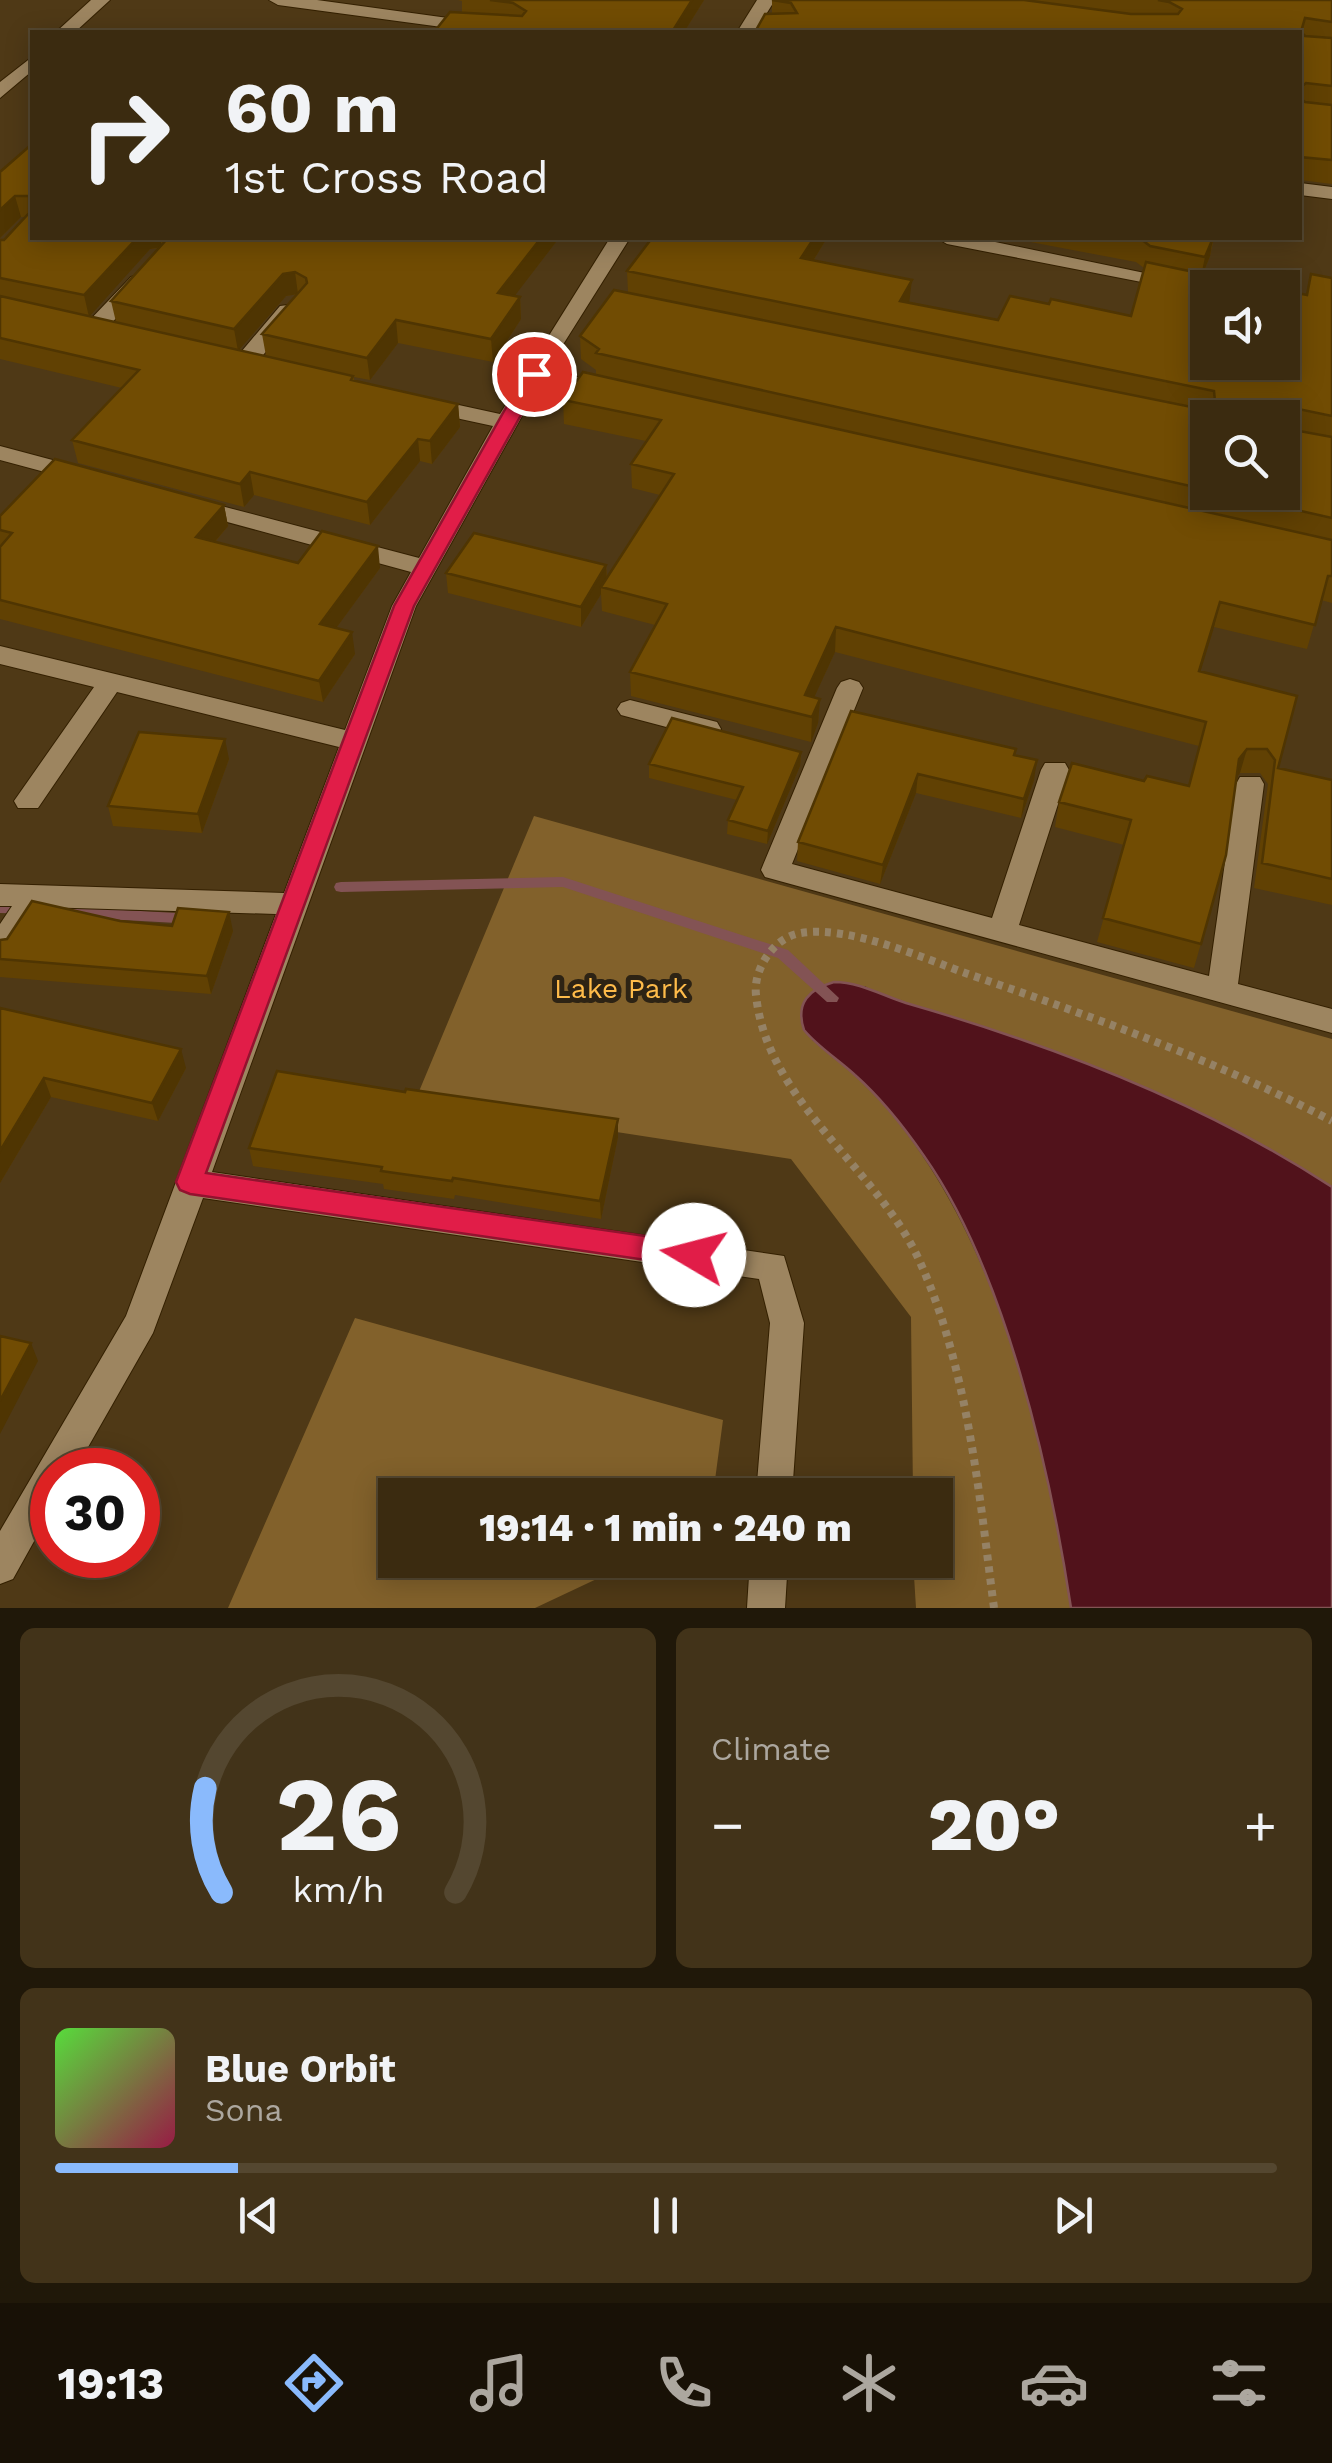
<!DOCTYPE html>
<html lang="en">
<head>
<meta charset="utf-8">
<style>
	:root { --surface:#3b2b10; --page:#423319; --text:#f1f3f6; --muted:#aca79f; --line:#544730; --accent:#8abafc }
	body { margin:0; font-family:"Work Sans",sans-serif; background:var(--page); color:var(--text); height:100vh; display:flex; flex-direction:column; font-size:38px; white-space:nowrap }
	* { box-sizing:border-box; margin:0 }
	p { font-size:32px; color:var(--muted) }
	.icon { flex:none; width:55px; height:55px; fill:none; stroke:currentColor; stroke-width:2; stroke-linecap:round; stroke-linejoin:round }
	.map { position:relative; height:1608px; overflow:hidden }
	.panel { display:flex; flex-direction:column; gap:20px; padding:20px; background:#201809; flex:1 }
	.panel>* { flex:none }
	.hud { position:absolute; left:30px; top:30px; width:1272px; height:210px; border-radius:0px; box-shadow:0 5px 25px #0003,0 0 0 2px var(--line); background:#3b2b10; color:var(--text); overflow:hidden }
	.buttons { position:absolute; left:1190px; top:270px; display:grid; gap:20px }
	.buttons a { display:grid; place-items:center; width:110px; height:110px; border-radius:0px; background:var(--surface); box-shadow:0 5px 25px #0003,0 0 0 2px var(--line); font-size:50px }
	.speed { position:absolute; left:30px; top:1448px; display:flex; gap:20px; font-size:50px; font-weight:700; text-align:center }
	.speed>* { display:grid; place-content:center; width:130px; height:130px; border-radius:50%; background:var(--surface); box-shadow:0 5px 25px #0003,0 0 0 2px var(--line); line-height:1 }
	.speed .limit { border:15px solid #d22; background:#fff; color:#111 }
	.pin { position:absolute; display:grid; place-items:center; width:85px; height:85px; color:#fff; margin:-42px; border:5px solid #fff; border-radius:50%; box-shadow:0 2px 10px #0007 }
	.me { position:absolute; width:110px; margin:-55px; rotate:278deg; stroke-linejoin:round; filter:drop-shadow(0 0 8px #0008) }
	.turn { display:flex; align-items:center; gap:35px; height:210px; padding:0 30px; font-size:45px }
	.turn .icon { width:130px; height:130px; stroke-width:2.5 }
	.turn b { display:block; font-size:70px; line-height:85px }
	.big { font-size:75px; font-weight:800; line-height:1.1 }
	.panel .widget { flex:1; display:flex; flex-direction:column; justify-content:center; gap:15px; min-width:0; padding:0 35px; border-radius:15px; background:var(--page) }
	.panel .dial { align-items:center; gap:0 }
	.dial svg { height:260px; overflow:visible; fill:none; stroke:var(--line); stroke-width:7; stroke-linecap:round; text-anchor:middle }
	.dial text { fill:var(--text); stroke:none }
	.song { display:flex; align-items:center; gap:30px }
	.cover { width:120px; height:120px; border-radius:15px; background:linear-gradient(135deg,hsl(110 70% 55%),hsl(340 70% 35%)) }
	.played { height:10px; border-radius:5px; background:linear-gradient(90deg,var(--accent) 15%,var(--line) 15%) }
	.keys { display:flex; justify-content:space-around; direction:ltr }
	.heat { display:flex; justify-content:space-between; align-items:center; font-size:55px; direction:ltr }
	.panel .tiles { flex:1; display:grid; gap:20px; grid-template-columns:1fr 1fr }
	.widget:last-child { grid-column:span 2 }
	.trip { position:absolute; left:378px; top:1478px; width:575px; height:100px; border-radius:0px; background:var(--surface); box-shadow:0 5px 25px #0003,0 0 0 2px var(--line); font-weight:800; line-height:100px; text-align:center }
	.menu { display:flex; height:160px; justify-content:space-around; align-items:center; background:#181106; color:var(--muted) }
	.menu .icon { width:70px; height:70px }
	.menu .current { color:var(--accent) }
	.menu b { font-size:45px; color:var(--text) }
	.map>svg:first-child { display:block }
	.green { fill:#82612b }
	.water { fill:#51121b; stroke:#835354; stroke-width:2.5 }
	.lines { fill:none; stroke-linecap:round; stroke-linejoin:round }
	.stream { fill:#835354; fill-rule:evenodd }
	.minor-casing { stroke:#342000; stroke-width:2 }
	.path { stroke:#958265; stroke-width:8; stroke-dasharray:6 6; stroke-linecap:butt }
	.minor { fill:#9d8560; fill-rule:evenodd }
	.wall { fill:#614103; fill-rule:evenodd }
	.shaded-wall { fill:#4f3502 }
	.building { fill:#714c03; stroke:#4f3502; stroke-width:2.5 }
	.route { fill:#e11d48; stroke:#92132f; stroke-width:2.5 }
	.labels { text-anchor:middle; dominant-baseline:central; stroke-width:10; stroke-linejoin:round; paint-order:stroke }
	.park-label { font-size:28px; fill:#febb4a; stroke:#2d2314 }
</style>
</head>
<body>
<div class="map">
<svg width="1332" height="1608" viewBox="0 0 1332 1608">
	<rect width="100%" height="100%" fill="#4f3916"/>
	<!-- green -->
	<path class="green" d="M534 816 1332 1039V1187L1239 1134 1100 1070 951 1016 878 995 865 986 812 1040C836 1054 856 1075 875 1095 996 1227 1045 1435 1071 1608H916L913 1560H935V1495H913L911 1317 791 1159 415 1101Z
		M355 1318 723 1420 713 1495H395V1560H637L535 1608H228Z"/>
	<!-- water -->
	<path class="water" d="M834 982C860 982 881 995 906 1003 1052 1045 1204 1103 1332 1187V1608H1071C1050 1469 1005 1271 924 1156 904 1127 881 1098 855 1075 839 1060 818 1047 804 1030 795 1003 809 989 834 982Z"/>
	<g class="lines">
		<!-- stream -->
		<path class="stream" d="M563 877 788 950 839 998 837 1002H827L778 958 563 887 341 892 336 891 334 887 336 883 341 882Z
			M0 903 34 906 36 910 34 914 0 913Z
			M70 907 194 914 199 915 201 919 199 923 194 924 70 917 65 916 63 912 65 908Z"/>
		<defs>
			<path id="minor" d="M91 0H110L75 32H56Z
				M269 0H317L514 27 523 32H479L278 5Z
				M757 0H775L755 32H737Z
				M32 57V71L0 98V82Z
				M1300 183 1332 187V199L1300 195Z
				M610 238H630L547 370 619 387 622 392 611 399 541 382 416 606 212 1172 784 1256 804 1323 792 1495H756L770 1323 759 1279 203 1198 153 1333 75 1470H52V1509L13 1579 0 1584V1531L126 1316 276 914 42 907 10 955 0 958V924L12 906H0V884L284 893 339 747 117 692 38 808H18L14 801 94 687 0 664V646L345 730 392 606 411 572 183 510 179 505 191 498 419 558 493 426 414 409 411 404 422 397 500 414Z
				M937 238H976L1217 288H1208V295L947 244Z
				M138 275 148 281 145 285 103 333H87L84 328 87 323 131 277Z
				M288 305 299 311 296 316 252 368H236L233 363 236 358 280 306Z
				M0 446 90 470 94 475 82 482 0 460Z
				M850 679 859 682 863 688 792 864 992 918 1041 770 1045 763H1065L1069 770 1019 925 1209 976 1236 784 1240 777H1260L1264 784 1238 984 1332 1009V1033L765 877 761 870 837 688 841 682Z
				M630 700 717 722 721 729 717 736 708 738 621 715 617 709 621 703Z
				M750 1560H788L785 1608H747Z"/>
		</defs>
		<!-- minor casing -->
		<use href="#minor" class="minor-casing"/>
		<!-- path -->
		<path class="path" d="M994 1608C979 1493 968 1369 920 1262 878 1168 767 1103 756 995 753 969 774 937 801 933 849 925 923 958 968 974 1093 1017 1215 1060 1332 1121"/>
		<!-- minor -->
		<use href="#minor" class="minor"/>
	</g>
	<!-- wall -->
	<path class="wall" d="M458 0H704L684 32 462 12V1Z
		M772 0H1332V184L1300 180V32L772 14Z
		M32 144V238H559L514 296 520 297 521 319 493 362 398 343 370 380 354 377V380L458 404 460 427 432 464 420 461 370 525 254 495 244 507 78 463 72 440 122 388 0 359V240H4L25 217H21L0 238ZM159 248 111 301 116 322 89 316 150 249ZM298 294 262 334 266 356 238 350 286 296Z
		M652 238H827L813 261 909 303 998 320 1049 304 1131 316 1144 268 1136 262 1009 238H1214L1210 256 1203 274 1208 362H1282L1306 295 1332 278V603L1321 600 1307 649 1214 627 1200 672 1297 696 1278 768 1332 780V905L1254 888 1268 784 1260 773H1240L1236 778 1226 855 1194 968 1097 942 1124 845 1055 827 1059 802 1144 781 1189 786 1199 746 835 652 814 697 820 699 818 723 811 742 631 696 630 672 655 625 602 611 601 594 581 627 448 593 446 573 606 565 607 578 660 495 632 488 631 464 646 441 564 424 563 400 596 375V370L581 359 580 336 628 292 627 271ZM1208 418 1282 492H1208Z
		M224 505 228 526 215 542 298 563 380 568 336 628 355 654 323 702 0 619V516Z
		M851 711 1016 749 1015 755 1034 780 1021 818 916 793 880 884 797 861 798 842Z
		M801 752 800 766 767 844 727 834 728 820 737 800 649 778V764Z
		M229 759 202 833 113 826 108 806Z
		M120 921 233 931 211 994 0 977V940Z
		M0 1008 186 1068 158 1121 51 1097 0 1183Z
		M618 1137 601 1219 455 1195 454 1199 384 1189 383 1184 253 1166 249 1148Z"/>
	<!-- shaded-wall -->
	<path class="shaded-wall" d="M692 0H704L684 32H672Z
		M15 196 21 217 0 238V210Z
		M137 238H160L162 247 150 249 89 317 84 295Z
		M541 238H559L500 315 498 293Z
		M814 238H827L800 282 801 258Z
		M1213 238 1210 256 1200 281 1205 257Z
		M295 272 298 294 286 296 238 351 234 329 283 274Z
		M912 280 909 304 900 301Z
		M520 297 521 319 493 362 491 339Z
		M396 320 398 343 370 380 367 358Z
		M458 404 460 427 432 464 430 441Z
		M418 439 420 461 370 525 367 502Z
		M250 472 254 495 244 507 240 484Z
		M224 505 228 526 201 558 196 537Z
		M378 546 380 568 323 646 320 624Z
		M606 565 607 585 601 587V594L581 627V607Z
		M1220 602 1214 627 1193 696 1199 671Z
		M836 627 835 652 806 715 805 695Z
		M352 632 355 654 323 702 319 681Z
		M820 699 818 723 811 742 812 717Z
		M225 739 229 759 202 833 198 814Z
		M1247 749 1240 773 1232 783 1239 759Z
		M801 752 800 766 767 844 768 831Z
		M1037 760 1034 780 1021 818 1024 799Z
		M918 774 916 793 880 884 883 865Z
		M229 912 233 931 211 994 207 976Z
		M181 1049 186 1068 158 1121 152 1103Z
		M44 1078 51 1097 0 1183V1151Z
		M618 1119V1137L601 1219 600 1201Z
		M31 1343 38 1361 0 1434V1401Z"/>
	<!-- building -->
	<path class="building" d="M490 0H692L672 32H434L450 12 522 16 526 11 513 3Z
		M772 0H1024L1131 14H1178L1182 9 1169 2 1158 0H1332V22L1305 18 1301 32 1305 36 1332 38V86L1306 83 1301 87V99L1305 102 1332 105V160L1300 157V32H755L765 14 797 13 791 3Z
		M32 144V238H137L84 295 0 278V240H4L29 213V196H15L0 210V172Z
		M168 238H541L498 293 520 297 491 339 396 320 367 358 262 334 307 283 306 278 295 272 283 274 234 329 111 301Z
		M652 238H814L801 258 912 280 900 301 998 320 1010 296 1049 304 1051 299 1131 316 1146 262 1270 288H1208V362H1282V290L1307 295 1311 274 1332 278V416L1289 407 1284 411 1288 429 1332 437V518L1217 492H1282V418H1208V490L596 353 599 349 580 336 614 290 1216 412 1214 391 627 271Z
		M1135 238H1213L1205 257 1150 246 1141 239Z
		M0 296 353 376 351 380 458 404 430 441 418 439 367 502 250 472 240 484 72 440 139 370 0 338Z
		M583 372 1332 540V576H1328L1315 625 1220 602 1199 671 1297 696 1278 768 1332 780V879L1262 863 1275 760 1267 749H1247L1239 759 1226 855 1201 944 1103 918 1131 820 1059 802 1072 763 1144 781 1147 776 1189 786 1206 722 836 627 805 695 820 699 812 717 630 672 667 604 601 587 674 474 631 464 661 420 563 400Z
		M55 459 224 505 196 537 298 563 322 531 378 546 320 624 352 632 319 681 0 600V547L12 533 0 530V516Z
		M474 533 606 565 581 607 446 573Z
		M851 711 1016 749 1014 755 1037 760 1024 799 918 774 883 865 798 842Z
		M672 718 801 752 768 831 728 820 743 787 649 764Z
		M139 732 225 739 198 814 108 806Z
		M32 901 120 921 172 926 178 908 229 912 207 976 0 959V940L7 939Z
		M0 1008 181 1049 152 1103 44 1078 0 1151Z
		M277 1071 405 1092 406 1089 618 1119 600 1201 453 1178 452 1181 381 1171 382 1167 249 1148Z
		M0 1336 31 1343 0 1401Z"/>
	<!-- route -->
	<path class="route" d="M534 369 544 374 414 606 206 1173 694 1243 704 1246 708 1255 704 1263 694 1267 190 1194 180 1190 176 1182 394 606 525 374Z"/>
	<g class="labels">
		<!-- park labels -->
		<g class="park-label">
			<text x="621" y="988">Lake Park</text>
		</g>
	</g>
</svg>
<div class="buttons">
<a><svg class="icon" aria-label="sound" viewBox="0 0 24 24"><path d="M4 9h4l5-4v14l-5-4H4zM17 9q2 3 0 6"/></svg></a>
<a><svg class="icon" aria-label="search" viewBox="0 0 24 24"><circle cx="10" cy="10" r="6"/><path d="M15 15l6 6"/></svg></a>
</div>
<div class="speed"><div class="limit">30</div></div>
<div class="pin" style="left:534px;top:374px;background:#d93025"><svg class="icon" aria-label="arrive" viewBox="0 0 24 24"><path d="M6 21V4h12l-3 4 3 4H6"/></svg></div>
<svg class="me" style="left:694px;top:1255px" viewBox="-20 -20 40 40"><circle r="19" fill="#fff"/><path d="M0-13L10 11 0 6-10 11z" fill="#e11d48"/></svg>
<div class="trip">19:14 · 1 min · 240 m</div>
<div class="hud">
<div class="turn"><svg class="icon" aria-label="right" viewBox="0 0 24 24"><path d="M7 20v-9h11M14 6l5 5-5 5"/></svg><div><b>60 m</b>1st Cross Road</div></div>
</div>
</div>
<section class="panel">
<div class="tiles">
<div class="widget dial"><svg viewBox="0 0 100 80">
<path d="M14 69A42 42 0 1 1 86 69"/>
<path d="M14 69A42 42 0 0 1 9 37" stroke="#8abafc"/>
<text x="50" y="56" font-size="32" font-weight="700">26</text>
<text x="50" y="72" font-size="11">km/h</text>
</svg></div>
<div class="widget"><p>Climate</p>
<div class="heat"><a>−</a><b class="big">20°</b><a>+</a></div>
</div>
<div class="widget">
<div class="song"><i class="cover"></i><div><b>Blue Orbit</b><p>Sona</p></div></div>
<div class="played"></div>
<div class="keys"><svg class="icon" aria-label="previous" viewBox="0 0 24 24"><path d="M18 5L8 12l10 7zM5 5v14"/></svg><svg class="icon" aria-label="pause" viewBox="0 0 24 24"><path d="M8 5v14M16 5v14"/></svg><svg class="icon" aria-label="next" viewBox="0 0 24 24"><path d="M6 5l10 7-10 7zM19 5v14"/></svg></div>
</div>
</div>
</section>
<nav class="menu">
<b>19:13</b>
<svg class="icon current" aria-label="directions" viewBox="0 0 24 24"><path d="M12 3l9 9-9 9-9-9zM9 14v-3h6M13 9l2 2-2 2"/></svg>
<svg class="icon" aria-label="music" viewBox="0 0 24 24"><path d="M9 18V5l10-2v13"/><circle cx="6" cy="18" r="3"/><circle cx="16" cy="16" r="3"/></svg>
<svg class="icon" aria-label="phone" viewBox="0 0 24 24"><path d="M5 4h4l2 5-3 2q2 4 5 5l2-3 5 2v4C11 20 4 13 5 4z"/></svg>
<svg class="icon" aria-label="climate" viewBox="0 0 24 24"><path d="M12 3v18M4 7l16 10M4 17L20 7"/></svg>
<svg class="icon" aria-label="car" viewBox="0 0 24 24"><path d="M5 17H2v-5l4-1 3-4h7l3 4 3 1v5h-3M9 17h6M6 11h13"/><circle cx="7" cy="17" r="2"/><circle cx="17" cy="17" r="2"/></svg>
<svg class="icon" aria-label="filters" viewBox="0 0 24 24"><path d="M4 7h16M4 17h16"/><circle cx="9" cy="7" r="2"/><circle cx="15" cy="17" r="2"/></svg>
</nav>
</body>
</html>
